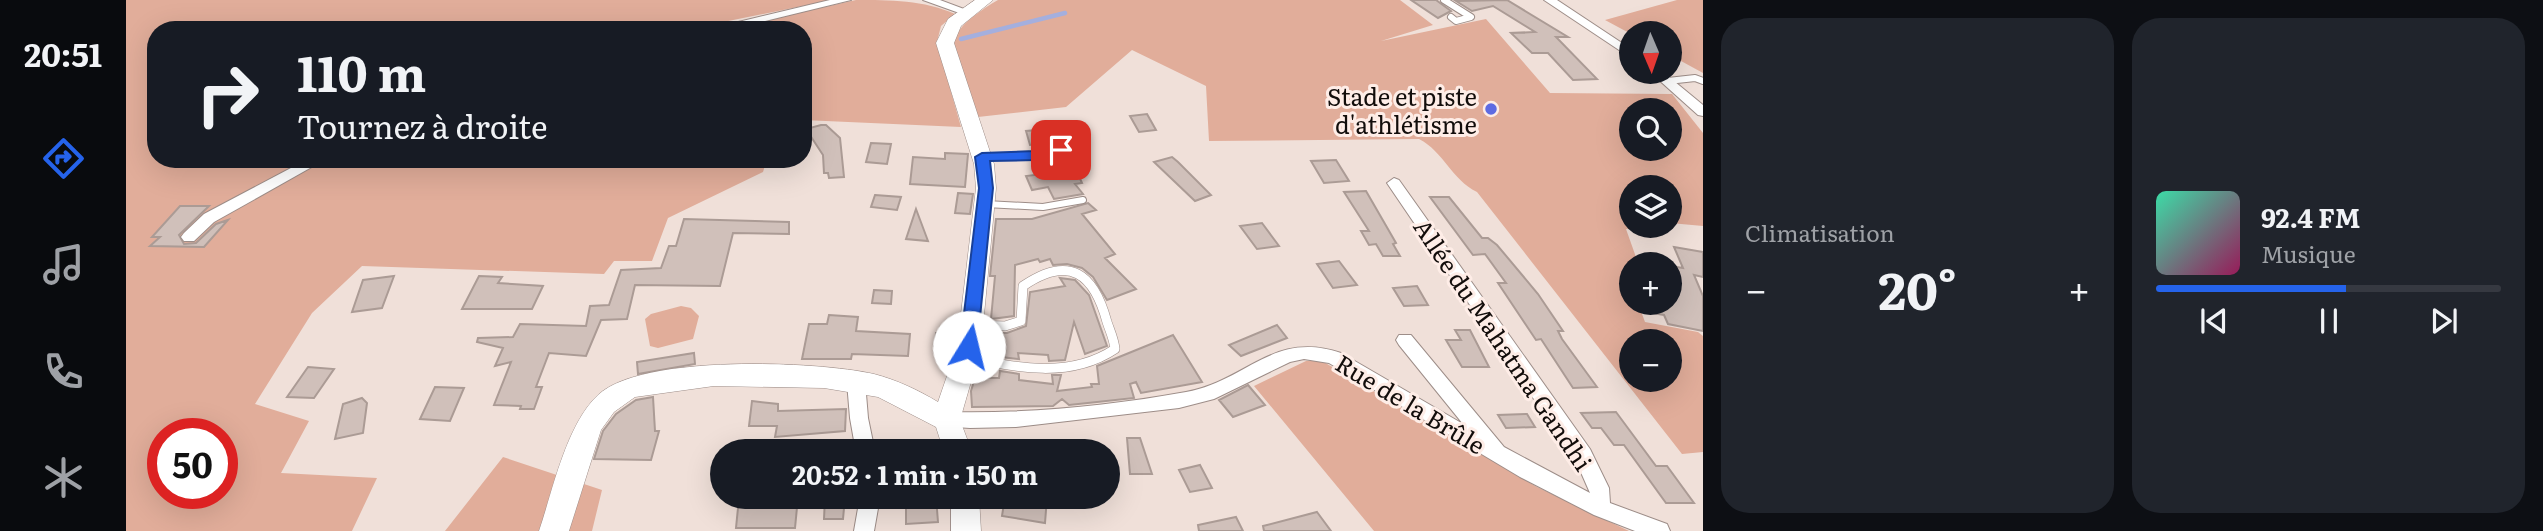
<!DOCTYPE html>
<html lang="fr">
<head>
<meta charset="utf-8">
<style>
	:root { --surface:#171b24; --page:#20242c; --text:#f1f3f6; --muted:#9ea1a6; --line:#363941; --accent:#2563eb }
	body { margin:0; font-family:Literata,serif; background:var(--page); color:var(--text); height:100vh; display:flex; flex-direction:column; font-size:26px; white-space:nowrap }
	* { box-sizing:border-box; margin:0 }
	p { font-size:23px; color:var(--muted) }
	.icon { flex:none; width:38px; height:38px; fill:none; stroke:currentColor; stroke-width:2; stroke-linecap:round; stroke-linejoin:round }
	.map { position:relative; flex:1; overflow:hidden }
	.panel { display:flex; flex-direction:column; gap:18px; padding:18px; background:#0d0f14; width:840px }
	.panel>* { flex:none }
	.top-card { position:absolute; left:21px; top:21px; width:665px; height:147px; border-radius:28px; box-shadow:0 7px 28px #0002; background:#171b24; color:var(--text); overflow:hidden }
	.needle { width:46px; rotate:178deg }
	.buttons { position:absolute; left:1493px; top:21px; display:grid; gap:14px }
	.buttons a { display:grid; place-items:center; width:63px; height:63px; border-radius:50%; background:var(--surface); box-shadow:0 7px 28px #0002; font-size:35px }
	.speed { position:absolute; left:21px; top:418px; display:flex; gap:14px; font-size:35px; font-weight:700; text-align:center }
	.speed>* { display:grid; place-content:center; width:91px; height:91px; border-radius:50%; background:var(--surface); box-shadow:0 7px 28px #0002; line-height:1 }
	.speed .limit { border:10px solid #d22; background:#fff; color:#111 }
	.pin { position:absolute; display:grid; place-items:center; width:60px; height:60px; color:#fff; margin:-30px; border-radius:14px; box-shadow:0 4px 10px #0006 }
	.me { position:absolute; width:77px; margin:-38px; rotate:9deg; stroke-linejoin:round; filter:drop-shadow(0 0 5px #0008) }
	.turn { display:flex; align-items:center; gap:24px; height:147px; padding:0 35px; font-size:32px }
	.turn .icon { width:91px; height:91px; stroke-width:2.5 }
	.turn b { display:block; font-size:49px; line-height:60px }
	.big { font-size:52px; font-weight:700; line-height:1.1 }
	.panel .tile { flex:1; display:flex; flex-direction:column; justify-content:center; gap:10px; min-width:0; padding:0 24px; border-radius:28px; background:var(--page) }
	.song { display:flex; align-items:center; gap:21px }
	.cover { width:84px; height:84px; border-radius:10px; background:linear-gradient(135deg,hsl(160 70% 55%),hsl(330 70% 35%)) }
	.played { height:7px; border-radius:4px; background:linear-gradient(90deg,var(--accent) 55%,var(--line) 55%) }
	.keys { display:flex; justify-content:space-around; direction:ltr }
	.heat { display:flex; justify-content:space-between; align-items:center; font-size:38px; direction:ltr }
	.panel .tiles { flex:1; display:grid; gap:18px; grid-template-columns:repeat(2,1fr) }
	.trip { position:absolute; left:584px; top:439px; width:410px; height:70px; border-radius:35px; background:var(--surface); box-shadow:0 7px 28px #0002; font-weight:700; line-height:70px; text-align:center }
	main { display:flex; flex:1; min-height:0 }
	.tabs { display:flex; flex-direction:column; width:126px; justify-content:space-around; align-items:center; background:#090b0e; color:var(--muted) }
	.tabs .icon { width:49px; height:49px }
	.tabs .selected { color:var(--accent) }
	.tabs b { font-size:32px; color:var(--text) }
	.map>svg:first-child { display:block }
	.green { fill:#e1ad9a; fill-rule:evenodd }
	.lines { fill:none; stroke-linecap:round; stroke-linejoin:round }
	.stream { stroke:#a4afde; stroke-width:4.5 }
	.building { fill:#d0c0ba; stroke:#ab9b95; stroke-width:2 }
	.lane-far1-casing { stroke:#9d8d88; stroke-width:8 }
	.lane-casing { stroke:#9d8d88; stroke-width:10 }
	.street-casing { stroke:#9d8d88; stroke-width:2 }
	.secondary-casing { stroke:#9d8d88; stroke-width:1 }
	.lane-far1 { stroke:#fff; stroke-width:6 }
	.lane { stroke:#fff; stroke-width:9 }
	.street { fill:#fff; fill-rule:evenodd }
	.secondary { fill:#fff; fill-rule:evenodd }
	.route { fill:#2563eb; stroke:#184099; stroke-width:2 }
	.poi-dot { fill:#5e6be2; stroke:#feede7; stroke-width:2.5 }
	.labels { text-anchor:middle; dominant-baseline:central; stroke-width:6; stroke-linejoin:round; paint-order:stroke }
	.poi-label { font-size:24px; fill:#120d0b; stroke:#feede7; text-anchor:end }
	.street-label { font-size:24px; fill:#120d0b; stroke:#feede7 }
</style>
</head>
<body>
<main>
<nav class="tabs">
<b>20:51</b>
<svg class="icon selected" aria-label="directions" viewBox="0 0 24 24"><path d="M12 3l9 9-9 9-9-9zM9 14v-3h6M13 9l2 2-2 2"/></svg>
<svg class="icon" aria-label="music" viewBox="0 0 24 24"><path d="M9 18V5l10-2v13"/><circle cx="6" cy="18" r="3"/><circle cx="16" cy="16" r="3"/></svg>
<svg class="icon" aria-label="phone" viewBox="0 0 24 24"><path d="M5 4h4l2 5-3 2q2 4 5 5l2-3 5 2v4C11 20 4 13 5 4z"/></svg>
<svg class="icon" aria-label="climate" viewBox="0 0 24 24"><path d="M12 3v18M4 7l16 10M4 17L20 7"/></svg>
</nav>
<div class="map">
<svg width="1577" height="531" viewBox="0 0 1577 531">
	<rect width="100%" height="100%" fill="#f0e0d9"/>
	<!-- green -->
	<path class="green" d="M0 0H706L558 30H30V159H641L637 172 542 218 526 261H488L478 274 236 266 186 313 129 404 183 421 155 473 251 478 226 531H0ZM37 434H96V494H37Z
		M730 0C764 0 798 0 829 14L815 26 811 42 835 127 677 120V30H573L605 28Z
		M872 0H1274L1307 25 1255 41 1360 19 1424 93 1546 94 1577 133V226L1544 223V187H1505V226H1525L1500 229 1511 260 1527 264H1505V303H1512L1519 322 1572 332 1577 336V452L1556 454 1351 192C1325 179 1318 152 1293 139L1083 141 1080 86 1006 50 940 107 852 117C827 53 804 40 872 0ZM1505 110H1544V149H1505ZM1505 341H1544V380H1505Z
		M1551 0H1577V73L1544 55V33L1505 34 1479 20Z
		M555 306 565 308 573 316 567 339 532 348 524 346 519 319 525 314Z
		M1180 361H1196L1411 487 1503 531H1248L1128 386Z
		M377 457 476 490 466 531H319Z"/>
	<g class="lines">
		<!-- stream -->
		<path class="stream" d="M835 39 939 13"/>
	</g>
	<!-- building -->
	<path class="building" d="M1285 0H1310L1325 11 1312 18Z
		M1381 0 1442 37H1430L1471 79 1447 80 1422 53H1406L1385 33 1409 32 1367 6 1346 11 1330 1Z
		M1021 114 1030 130 1013 132 1004 116Z
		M695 125H700L714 138 718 177 703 178 702 173H698L697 155 680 129Z
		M938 128 943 142 904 145 900 131Z
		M745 143 765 144 761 164 740 162Z
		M819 153 842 154 839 187 784 184 787 157 819 159Z
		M1046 157 1052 162 1085 195 1069 201 1028 162Z
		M1210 160 1223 181 1198 183 1185 161Z
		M950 170 956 183 949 184 957 194 928 199 922 187 906 190 900 176Z
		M1240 191 1270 243 1267 244 1274 256H1257L1250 244 1243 245 1235 231H1243L1218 192Z
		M832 193 847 194 844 214 829 213Z
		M749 195 775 197 771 210 745 207Z
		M1304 197H1323L1356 238H1362L1371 245 1412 294 1437 331H1432L1436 339 1471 387 1447 388 1415 339 1410 340 1372 283H1380L1359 254 1347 255Z
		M962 203 970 210 956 214 989 254 979 258 1010 289 981 300 967 277 956 268 941 264 927 265 924 259 914 262 912 259 889 265 888 316 865 319 869 276H864L870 219H906Z
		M54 206H83L53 235 58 244 70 243 90 224 102 220 78 247 24 246 34 237H26Z
		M790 209 802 241 780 239Z
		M558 219 663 222V234L607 233 594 286 509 285 501 319 475 320 460 356 423 353 410 387H416L408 409H394L395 406 368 405 385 362 369 366 377 348 351 342 352 338 387 337 394 324 460 326 464 306 483 305 495 270 535 268 543 246H550Z
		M1136 223 1153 246 1131 249 1114 226Z
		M1548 247 1577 252V277L1568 275 1577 296V331L1542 324 1538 315 1509 310 1510 303H1544V266L1557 268Z
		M1213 261 1231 285 1207 288 1191 264Z
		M268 276 256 308 226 312 237 280Z
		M353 276 376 277 372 283 417 286 406 309H336Z
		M934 278 949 280 963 295 981 346 959 354 948 322 939 360 923 361 922 355 892 353 893 359 875 357V352L867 350 869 333H881L900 326 904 292 939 286Z
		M1291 286 1302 305 1278 306 1267 288Z
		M748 290 766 291 765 304 746 303Z
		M703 315 732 317 730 331 784 334 782 356 726 354 725 359H676L683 324H701Z
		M1151 325 1161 338 1115 356 1103 345Z
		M1329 330H1344L1363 367H1336L1320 340H1335Z
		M810 333 827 335 826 348 808 346Z
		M1047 335 1076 382 1015 393 1010 382 1004 384 1008 398 971 402 943 405 936 399 927 406 846 407 845 391 849 378H873L874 371 893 374V380L927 384 926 375H935L931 391 966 387 965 384H973L971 366Z
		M568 353 569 364 512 374 511 362Z
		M182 367 208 369 188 398 161 397Z
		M1122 385 1139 405 1107 417 1093 400Z
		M309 387 338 388 324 421 294 419Z
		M527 397 529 431H533L525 460 468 459 477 431 490 414 510 400Z
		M236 398 241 403 237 433 209 439 217 404Z
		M626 401 652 404V411L720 409 719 431 649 437 651 426H623Z
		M1490 412 1530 466H1541L1568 503H1540L1498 445H1488L1475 428H1466L1455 413Z
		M1401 414 1409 427 1380 428 1372 415Z
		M1001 438H1014L1026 474H1004Z
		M1074 465 1086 488 1064 492 1053 470Z
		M672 497 669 528H610L613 498Z
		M699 497H719L717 519H698Z
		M780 497H810L812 522 780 524Z
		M879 497H921L919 523 876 516Z
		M1191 512 1205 531H1138L1137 526Z
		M1110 517 1117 531H1073L1072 525Z"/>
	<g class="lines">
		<defs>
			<path id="lane-far1" d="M1318 0 1345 17 1330 21 1325 17
				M1542 81 1569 78 1577 81
				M858 157 909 156 935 150
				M860 204 917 207 957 200"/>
			<path id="lane" d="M841 357C891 368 944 379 989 349 988 339 984 331 981 322 968 274 944 254 897 286L895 321 879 326 849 325"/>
			<path id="street" d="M704 0H725L602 30H579Z
				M797 0H814L846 12 836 14Z
				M1418 0H1431L1505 49V58Z
				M1524 72H1537L1577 105V116L1572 115Z
				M182 159H200L88 222 68 241H58L55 237 58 233 78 214Z
				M1268 178 1273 180 1464 449 1483 488 1484 503 1541 524 1544 531H1509L1468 515 1394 477 1203 363 1178 359 1164 362 1088 399 1053 408 890 427 844 428 814 426 812 420 814 414 821 412C900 414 982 406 1060 392 1121 381 1147 330 1215 353L1337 424 1273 345 1270 340 1273 335H1285L1378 447 1464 493 1450 461 1261 183Z
				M730 375 736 377 739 382 742 418 749 452H730L724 418 721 382 724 377Z
				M734 497H754L748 531H728Z"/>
			<path id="secondary" d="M849 0H867L835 26 828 43 868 164 870 188 855 347 834 420 846 452H818L810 427 752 397 698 388 588 386 509 397 488 412 475 430 443 531H413C427 490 440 425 472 395 515 354 691 361 748 374 771 380 792 390 812 402L831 347 850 188 848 164 810 43 822 19Z
				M825 497H853L855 531H825Z"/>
		</defs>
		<!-- lane-far1 casing -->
		<use href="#lane-far1" class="lane-far1-casing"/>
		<!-- lane casing -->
		<use href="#lane" class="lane-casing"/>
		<!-- street casing -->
		<use href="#street" class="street-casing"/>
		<!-- secondary casing -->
		<use href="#secondary" class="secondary-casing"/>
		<!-- lane-far1 -->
		<use href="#lane-far1" class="lane-far1"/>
		<!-- lane -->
		<use href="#lane" class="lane"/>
		<!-- street -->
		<use href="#street" class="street"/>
		<!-- secondary -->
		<use href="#secondary" class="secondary"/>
	</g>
	<!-- route -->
	<path class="route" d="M935 146 942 150 940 153 909 160 864 161 867 188 851 347 849 352H837L834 347 853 188 849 157 856 153 909 151Z"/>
	<!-- markers -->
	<circle class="poi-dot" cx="1365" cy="109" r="7"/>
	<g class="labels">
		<!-- poi labels -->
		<g class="poi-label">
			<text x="1351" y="95">Stade et piste<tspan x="1351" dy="28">d'athlétisme</tspan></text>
		</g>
		<!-- street labels -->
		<g class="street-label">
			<text transform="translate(1378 344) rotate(56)">Allée du Mahatma Gandhi</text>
			<text transform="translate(1285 403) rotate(31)">Rue de la Brûle</text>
		</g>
	</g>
</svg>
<div class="buttons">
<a><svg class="needle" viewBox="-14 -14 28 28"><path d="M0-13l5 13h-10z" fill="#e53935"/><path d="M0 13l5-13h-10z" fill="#9ea1a6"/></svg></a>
<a><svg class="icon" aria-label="search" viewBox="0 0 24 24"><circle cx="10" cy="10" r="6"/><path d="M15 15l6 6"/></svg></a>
<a><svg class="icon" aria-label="layers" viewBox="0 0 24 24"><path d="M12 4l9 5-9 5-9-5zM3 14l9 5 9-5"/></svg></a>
<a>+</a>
<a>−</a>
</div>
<div class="speed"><div class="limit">50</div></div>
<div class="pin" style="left:935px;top:150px;background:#d93025"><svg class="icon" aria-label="arrive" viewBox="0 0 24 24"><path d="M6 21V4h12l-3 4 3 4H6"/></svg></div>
<svg class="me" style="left:843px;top:347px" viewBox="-20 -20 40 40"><circle r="19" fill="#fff"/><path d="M0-13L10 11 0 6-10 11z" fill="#2563eb"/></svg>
<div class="trip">20:52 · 1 min · 150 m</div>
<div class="top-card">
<div class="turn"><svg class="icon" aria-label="right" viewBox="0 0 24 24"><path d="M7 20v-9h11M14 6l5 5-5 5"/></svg><div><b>110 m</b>Tournez à droite</div></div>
</div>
</div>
<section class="panel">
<div class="tiles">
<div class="tile"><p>Climatisation</p>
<div class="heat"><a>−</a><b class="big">20°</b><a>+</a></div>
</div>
<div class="tile">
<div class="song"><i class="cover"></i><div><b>92.4 FM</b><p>Musique</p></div></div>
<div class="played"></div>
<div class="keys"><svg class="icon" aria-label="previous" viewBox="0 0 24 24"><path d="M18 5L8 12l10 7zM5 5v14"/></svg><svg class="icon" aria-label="pause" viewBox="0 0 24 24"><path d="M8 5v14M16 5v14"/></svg><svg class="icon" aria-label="next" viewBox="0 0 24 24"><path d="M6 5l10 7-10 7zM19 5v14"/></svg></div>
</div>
</div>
</section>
</main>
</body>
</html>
